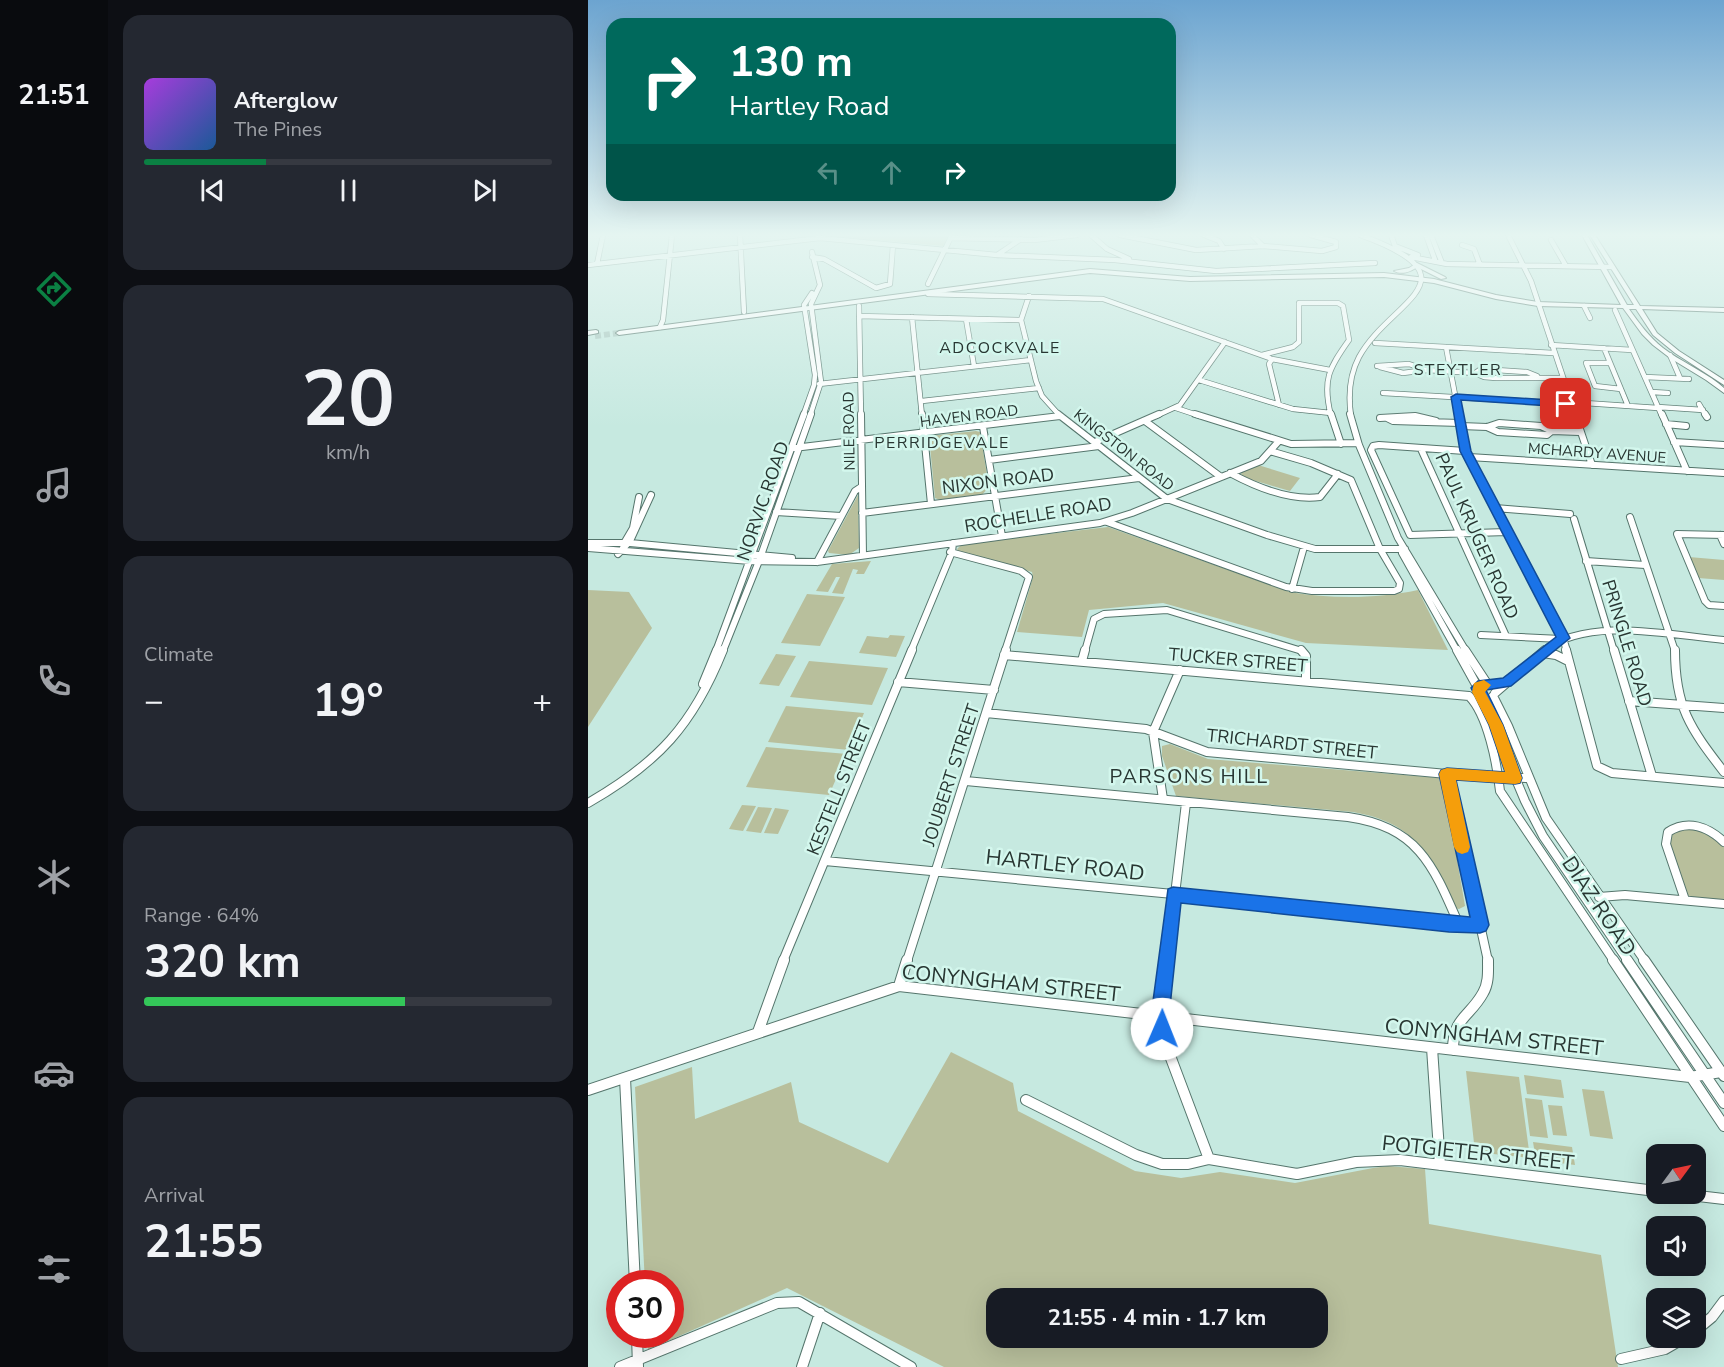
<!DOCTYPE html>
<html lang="en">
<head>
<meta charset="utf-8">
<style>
	:root { --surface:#171b24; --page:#242831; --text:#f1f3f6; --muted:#9ea1a6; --line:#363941; --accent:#0b8043 }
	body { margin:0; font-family:"Nunito Sans",sans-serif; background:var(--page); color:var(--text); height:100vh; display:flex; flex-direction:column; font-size:22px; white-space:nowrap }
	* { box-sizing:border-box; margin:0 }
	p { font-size:20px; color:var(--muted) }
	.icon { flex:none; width:33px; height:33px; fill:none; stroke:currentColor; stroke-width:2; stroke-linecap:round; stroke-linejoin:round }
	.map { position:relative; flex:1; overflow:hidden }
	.drawer { display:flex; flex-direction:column; gap:15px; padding:15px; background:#0d0f14; width:480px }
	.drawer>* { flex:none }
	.top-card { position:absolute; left:18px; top:18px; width:570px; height:183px; border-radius:18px; box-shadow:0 6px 24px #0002; background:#00695c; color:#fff; overflow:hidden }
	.needle { width:39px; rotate:57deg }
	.fabs { position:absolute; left:1058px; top:1144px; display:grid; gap:12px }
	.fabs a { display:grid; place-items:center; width:60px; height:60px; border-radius:12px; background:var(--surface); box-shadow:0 6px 24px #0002; font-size:30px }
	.speed { position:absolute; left:18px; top:1270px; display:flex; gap:12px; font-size:30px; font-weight:700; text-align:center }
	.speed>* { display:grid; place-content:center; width:78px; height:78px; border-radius:50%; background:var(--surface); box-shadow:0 6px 24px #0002; line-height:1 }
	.speed .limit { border:9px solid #d22; background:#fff; color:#111 }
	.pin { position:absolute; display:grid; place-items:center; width:51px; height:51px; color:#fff; margin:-26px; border-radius:12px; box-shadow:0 3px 9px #0006 }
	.me { position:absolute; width:66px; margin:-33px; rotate:1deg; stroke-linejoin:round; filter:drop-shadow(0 0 4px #0008) }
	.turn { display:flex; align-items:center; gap:21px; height:126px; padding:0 24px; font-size:27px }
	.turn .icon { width:78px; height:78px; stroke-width:2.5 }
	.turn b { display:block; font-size:42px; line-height:51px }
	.lanes { display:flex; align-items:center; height:57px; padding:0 24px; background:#0003; justify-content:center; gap:30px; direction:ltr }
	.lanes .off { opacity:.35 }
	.big { font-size:45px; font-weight:700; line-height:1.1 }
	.drawer .card { flex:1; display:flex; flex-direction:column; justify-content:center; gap:9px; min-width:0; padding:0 21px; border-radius:18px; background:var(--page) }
	.drawer .dial { align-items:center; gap:0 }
	.dial b { font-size:78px; line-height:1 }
	.song { display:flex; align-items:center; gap:18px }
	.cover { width:72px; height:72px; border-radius:9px; background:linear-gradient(135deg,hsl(280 70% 55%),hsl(210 70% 35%)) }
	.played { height:6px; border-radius:3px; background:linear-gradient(90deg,var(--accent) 30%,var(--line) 30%) }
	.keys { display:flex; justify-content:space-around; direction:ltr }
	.heat { display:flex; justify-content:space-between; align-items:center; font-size:33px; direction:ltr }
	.charge { height:9px; border-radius:4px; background:linear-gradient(90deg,#34c759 64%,var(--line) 0) }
	.trip { position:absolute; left:398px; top:1288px; width:342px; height:60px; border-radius:18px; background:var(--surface); box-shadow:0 6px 24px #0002; font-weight:700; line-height:60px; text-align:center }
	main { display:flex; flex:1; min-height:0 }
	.menu { display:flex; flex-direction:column; width:108px; justify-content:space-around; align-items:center; background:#090b0e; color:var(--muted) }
	.menu .icon { width:42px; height:42px }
	.menu .on { color:var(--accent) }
	.menu b { font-size:27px; color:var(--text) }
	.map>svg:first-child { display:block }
	.green { fill:#b8bf9c; fill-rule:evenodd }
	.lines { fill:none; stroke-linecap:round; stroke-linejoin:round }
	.major-tunnel { stroke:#a6c5bd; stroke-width:6; stroke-dasharray:6 3; stroke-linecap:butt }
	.minor-far3-casing { stroke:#55756c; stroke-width:6 }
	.minor-far2-casing { stroke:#55756c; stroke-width:8 }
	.minor-far1-casing { stroke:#55756c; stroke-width:10 }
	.minor-casing { stroke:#55756c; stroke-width:12 }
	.major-casing { stroke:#55756c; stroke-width:2 }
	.minor-far3 { stroke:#fff; stroke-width:4.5 }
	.minor-far2 { stroke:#fff; stroke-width:6 }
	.minor-far1 { stroke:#fff; stroke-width:8 }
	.minor { stroke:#fff; stroke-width:10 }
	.major { fill:#fff; fill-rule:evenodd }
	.route { fill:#1a73e8; stroke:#114b97; stroke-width:1.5 }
	.slow { fill:#f59e0b }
	.labels { text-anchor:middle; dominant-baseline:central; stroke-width:5; stroke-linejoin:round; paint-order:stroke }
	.far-street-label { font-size:15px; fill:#283632; stroke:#d3f7ed }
	.far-neighbourhood-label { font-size:16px; letter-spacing:1.5px; fill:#283632; stroke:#d3f7ed }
	.street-label { font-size:18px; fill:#283632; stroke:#d3f7ed }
	.neighbourhood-label { font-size:20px; letter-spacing:1.5px; fill:#283632; stroke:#d3f7ed }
	.near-street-label { font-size:21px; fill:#283632; stroke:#d3f7ed }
</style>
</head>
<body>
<main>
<nav class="menu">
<b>21:51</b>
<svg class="icon on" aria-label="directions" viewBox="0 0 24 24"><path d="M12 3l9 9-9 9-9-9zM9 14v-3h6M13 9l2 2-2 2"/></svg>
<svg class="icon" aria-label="music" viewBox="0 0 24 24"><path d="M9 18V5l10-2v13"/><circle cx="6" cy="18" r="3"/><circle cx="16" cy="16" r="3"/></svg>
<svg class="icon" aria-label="phone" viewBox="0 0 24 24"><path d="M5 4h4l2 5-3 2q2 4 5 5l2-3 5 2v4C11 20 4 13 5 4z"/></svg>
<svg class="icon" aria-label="climate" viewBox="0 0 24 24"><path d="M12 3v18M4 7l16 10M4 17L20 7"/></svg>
<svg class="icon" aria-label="car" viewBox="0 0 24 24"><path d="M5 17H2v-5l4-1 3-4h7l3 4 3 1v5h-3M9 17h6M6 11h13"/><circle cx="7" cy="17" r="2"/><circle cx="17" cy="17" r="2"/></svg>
<svg class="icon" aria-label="filters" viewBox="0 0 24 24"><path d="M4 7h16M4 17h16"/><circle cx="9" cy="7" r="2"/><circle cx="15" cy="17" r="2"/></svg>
</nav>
<section class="drawer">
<div class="card">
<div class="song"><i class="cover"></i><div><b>Afterglow</b><p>The Pines</p></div></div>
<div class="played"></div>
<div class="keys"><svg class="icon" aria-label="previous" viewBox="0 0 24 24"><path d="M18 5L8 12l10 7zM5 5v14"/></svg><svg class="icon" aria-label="pause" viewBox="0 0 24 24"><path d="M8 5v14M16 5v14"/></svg><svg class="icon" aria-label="next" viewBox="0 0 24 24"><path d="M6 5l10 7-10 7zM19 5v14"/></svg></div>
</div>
<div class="card dial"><b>20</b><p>km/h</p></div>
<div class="card"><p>Climate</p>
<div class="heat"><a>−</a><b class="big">19°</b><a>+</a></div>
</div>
<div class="card"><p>Range · 64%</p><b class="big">320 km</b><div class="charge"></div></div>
<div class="card"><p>Arrival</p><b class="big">21:55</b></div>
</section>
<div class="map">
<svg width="1136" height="1367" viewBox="0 0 1136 1367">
	<rect width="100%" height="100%" fill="#c6e9e0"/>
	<!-- green -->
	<path class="green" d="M232 235H361L355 246Z
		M388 431 392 432 401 487 393 496 352 500 347 498 341 436Z
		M670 465 712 478 702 491 654 477 653 472Z
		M270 495 271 548 261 555 241 553 240 551Z
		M520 527 702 592C743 599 789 599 830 590L860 650 718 643 575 603 501 610 494 637 429 632 445 577 444 572 371 552 369 549 374 544Z
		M1101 557 1136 560V580L1110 578Z
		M283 561 276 574H268L270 570 265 569 255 594 244 593 252 577H248L240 592 228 591 244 564Z
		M0 590 41 592 64 628 0 727Z
		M219 594 257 597 232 646 193 643Z
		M302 635 317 636 308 657 271 653 279 636 300 638Z
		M188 654 208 656 191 686 171 684Z
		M221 661 300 668 284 705 202 697Z
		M198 706 276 713 261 750 180 742Z
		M582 744 620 759 853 778 856 783 877 906 871 909 867 908C837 854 831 824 765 812L588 796 574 756V746Z
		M178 747 259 754 241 795 158 787Z
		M154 805 168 806 155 831 141 829Z
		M170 807 184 808 173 833 158 831Z
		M187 808 201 810 190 834 176 833Z
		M1093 828 1112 829 1136 846V901L1104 899 1099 894 1080 841 1082 835Z
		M363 1052 425 1083 430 1111 547 1171 593 1178 632 1172 707 1183 785 1168 800 1166 837 1169 841 1224 1013 1255 1030 1367H356L199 1288 60 1350V1335H82V1284H57L47 1087 104 1067 107 1119 203 1082 211 1122 300 1163ZM408 1299H729V1338H408Z
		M878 1071 931 1077 942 1158 887 1152Z
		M936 1075 973 1080 976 1098 939 1094Z
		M994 1089 1016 1091 1025 1139 1002 1136Z
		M937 1098 954 1100 960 1138 942 1136Z
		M960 1105 974 1106 979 1136 965 1135Z
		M945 1142 984 1147 987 1165 948 1160Z"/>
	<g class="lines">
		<!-- major-tunnel -->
		<path class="major-tunnel" d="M7 336 31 333"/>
		<defs>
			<path id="minor-far3" d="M152 235 156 312
				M503 235 519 249 541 259
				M532 235 608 250 675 246 734 251 748 247V242L723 235
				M616 235 631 241 636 249
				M664 235 675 246
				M803 235 807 246 830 255
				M838 235 847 260
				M843 235 854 263
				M920 235 943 281 988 416
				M363 238 446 240 489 235
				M963 240 978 266
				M874 245 886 249 892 265
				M409 255 433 239
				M224 257 236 259 288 288 302 284 305 245
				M823 257 859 264 1024 267
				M9 264 15 235
				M0 265 232 238 409 255 527 260 628 271 787 263
				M340 284 364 235
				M340 294 515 299 684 359 742 370
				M441 296 433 320 448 381 454 396 472 416
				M271 306 273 416
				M996 306 1002 318
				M1027 310 1074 416
				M271 316 433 320
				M324 317 334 416
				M378 319 386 366
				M72 327 75 320 84 235
				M787 343 965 353
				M963 345 1044 350
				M858 347 871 416
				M1016 348 1040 406
				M674 355 705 347 711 342V303H750L755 306 761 340C741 368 734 380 743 416
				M1082 355 1092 378
				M684 359 681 364 691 405
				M1022 363H998L1007 386 1033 389
				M789 366 821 364 838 370
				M792 367 815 373 838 370 887 373 896 377 908 378H974
				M887 373 893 369 939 372 949 376
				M1057 377 1101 379
				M611 380 705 409 743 413
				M231 384 443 360
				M1064 392 1080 393
				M795 393 983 404
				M334 401 451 388
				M982 402 1070 408
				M1111 404 1118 416
				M1070 407 1115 410
				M588 408 612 416
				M215 416 226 385 227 375 216 305 224 293
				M222 416 233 382 223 304 232 285 224 252
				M568 416 592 405 637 342
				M763 416C760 395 761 376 771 357 801 301 894 279 772 235"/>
			<path id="minor-far2" d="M273 414 275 555
				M334 414 343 504
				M470 414 579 499 679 535 727 549H817
				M607 414 703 444 770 443
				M743 414 753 444
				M762 414 771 445 810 538 878 651
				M870 414 877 451 975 638 979 651
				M987 414 1004 465
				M1074 414 1099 471
				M1117 414 1119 417
				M792 418 827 416 848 421
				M799 418 805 421 872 423
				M557 421 633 477
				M1078 424 1098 426
				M873 426 899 427 911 423 953 426 964 431 992 432
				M395 427 414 536
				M899 427 910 432 959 435 964 431
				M507 442 571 414
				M1086 442 1136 445
				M206 448 472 416
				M833 449 918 636
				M877 451 791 445 785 446 783 450 822 535 919 532
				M881 457 1136 473
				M401 460 511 446
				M642 473C668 487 702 501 732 497L750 474
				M907 508 982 514
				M188 512 253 516
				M274 513 551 478
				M1042 517 1087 651
				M986 519 1026 651
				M519 522 698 587 724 591H806L811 589 812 583 792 549 763 480 723 463 682 451
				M1132 535 1136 544
				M1136 535 1089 534 1117 601 1121 605 1136 606
				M0 543H42L204 558
				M35 545 45 528 51 497
				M0 548 162 561 229 562 512 523 544 513 673 461 691 441
				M362 552 433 571 441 577 417 651
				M814 553 869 651
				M30 554 42 541 63 495
				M998 561 1057 565
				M229 562 267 491 273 487
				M704 589 716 547
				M893 635 973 639
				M128 651 216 414
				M135 651 171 561 223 414
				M323 651 364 552 365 543
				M497 651 506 619 516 614 579 610 714 651
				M955 651C1001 616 1081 635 1136 640"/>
			<path id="minor-far1" d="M713 650 718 656V681
				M869 650 890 688
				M877 650 900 685
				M978 650 1009 766 1024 773 1136 783
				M1026 650 1064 776
				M1087 650C1087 707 1102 728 1136 772
				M955 653 968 655 980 661
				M416 655 881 696C900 715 909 764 912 791L1026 961
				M494 661 497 650
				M310 682 406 690
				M115 684 129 650
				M907 693 957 650
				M892 694 937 801 955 836 1040 961
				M905 696 920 726 958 818 1057 961
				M1041 701 1136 708
				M398 713 558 729 619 752 859 774 938 778
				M859 774 900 961
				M378 781 760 817C830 827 845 865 871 925
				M575 799 565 732 592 670
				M0 803C70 763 105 725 135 650
				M237 861 585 894 861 924 892 925
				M1011 897 1037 895 1136 904
				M1097 900 1078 844 1080 832C1100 819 1120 827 1136 842
				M195 961 324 650
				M319 961 418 650
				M579 961 598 803"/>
			<path id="minor" d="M579 960 572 1016 581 1053 621 1159
				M1025 960 1136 1126
				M1039 960 1136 1103
				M1056 960 1136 1076
				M311 986 319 960
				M170 1032 196 960
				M844 1048 852 1165
				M865 1050C865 1017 882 1017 895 993 901 983 900 971 900 960
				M37 1078 47 1284
				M0 1090 311 986 1102 1077 1133 1072
				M438 1100 548 1155 574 1164H600L621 1159 709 1174 768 1162 812 1160 1068 1191
				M1093 1194 1136 1199
				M1107 1331 1124 1317 1136 1301
				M49 1335 50 1367
				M1033 1359 1077 1349 1096 1338
				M32 1367 189 1303 211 1302 323 1367
				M214 1367 232 1313"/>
			<path id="major" d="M994 235H999L1039 305H1046L1002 235H1007L1052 306 1136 308V312L1054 309 1069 333 1091 351 1136 380V385L1087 353 1065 335 1048 309H1041C1051 323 1061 337 1075 348 1092 361 1113 370 1130 383L1136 388V393L1118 380 1082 358 1065 345 1054 334 1035 308 950 306 908 299 846 283 796 277 602 281 502 273 31 335 28 333 31 331 502 269 602 277 796 273 846 279 908 295 950 302 1033 305Z
				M829 263 857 277 858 278 853 279 829 267C823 272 813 275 806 271L821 268Z
				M8 330 10 331V333L0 335V331Z"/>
		</defs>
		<!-- minor-far3 casing -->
		<use href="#minor-far3" class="minor-far3-casing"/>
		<!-- minor-far2 casing -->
		<use href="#minor-far2" class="minor-far2-casing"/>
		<!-- minor-far1 casing -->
		<use href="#minor-far1" class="minor-far1-casing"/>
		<!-- minor casing -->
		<use href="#minor" class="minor-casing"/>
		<!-- major casing -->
		<use href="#major" class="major-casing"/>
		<!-- minor-far3 -->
		<use href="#minor-far3" class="minor-far3"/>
		<!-- minor-far2 -->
		<use href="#minor-far2" class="minor-far2"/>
		<!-- minor-far1 -->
		<use href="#minor-far1" class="minor-far1"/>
		<!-- minor -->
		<use href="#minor" class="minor"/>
		<!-- major -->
		<use href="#major" class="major"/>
	</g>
	<!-- sky -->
	<linearGradient id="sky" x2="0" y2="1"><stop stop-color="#6ca4d0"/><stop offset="0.55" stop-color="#e5f5f1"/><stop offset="1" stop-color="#e5f5f1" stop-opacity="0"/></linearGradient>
	<rect width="1136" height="427" fill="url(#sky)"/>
	<!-- route -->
	<path class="route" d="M868 394 978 401 983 404 978 407 873 400 883 451 982 638 923 686 898 690 915 725 934 778 932 783 927 784 868 780 901 925 898 931 892 933 861 932 593 903 581 1016 583 1029 580 1035 574 1038 567 1035 563 1016 580 889 585 887 882 917 851 774 853 770 859 768 917 772 901 725 883 688 890 681 915 678 968 637 872 451 863 397Z"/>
	<!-- slow -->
	<path class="slow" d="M896 680 903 685 897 692 915 725 934 778 932 783 927 784 868 780 882 847 880 852 874 854 869 852 866 847 851 774 853 770 859 768 917 772 901 725 884 692 886 683Z"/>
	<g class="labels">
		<!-- far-street labels -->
		<g class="far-street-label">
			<text transform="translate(381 416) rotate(-7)">HAVEN ROAD</text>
			<text transform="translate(261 431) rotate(-91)">NILE ROAD</text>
			<text transform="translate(536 450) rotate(38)">KINGSTON ROAD</text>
			<text transform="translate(1009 453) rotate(4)">MCHARDY AVENUE</text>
		</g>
		<!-- far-neighbourhood labels -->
		<g class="far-neighbourhood-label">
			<text x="412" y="348">ADCOCKVALE</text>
			<text x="870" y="370">STEYTLER</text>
			<text x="354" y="443">PERRIDGEVALE</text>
		</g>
		<!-- street labels -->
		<g class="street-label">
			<text transform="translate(410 481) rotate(-7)">NIXON ROAD</text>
			<text transform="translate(175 501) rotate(-71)">NORVIC ROAD</text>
			<text transform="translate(450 515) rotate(-9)">ROCHELLE ROAD</text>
			<text transform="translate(889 536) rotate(66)">PAUL KRUGER ROAD</text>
			<text transform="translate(1039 643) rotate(73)">PRINGLE ROAD</text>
			<text transform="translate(650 660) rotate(5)">TUCKER STREET</text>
			<text transform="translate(704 744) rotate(6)">TRICHARDT STREET</text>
			<text transform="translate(363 775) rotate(-72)">JOUBERT STREET</text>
			<text transform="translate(251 788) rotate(-68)">KESTELL STREET</text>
		</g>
		<!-- neighbourhood labels -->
		<g class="neighbourhood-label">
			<text x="601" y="776">PARSONS HILL</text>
		</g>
		<!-- near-street labels -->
		<g class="near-street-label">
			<text transform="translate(477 865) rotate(6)">HARTLEY ROAD</text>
			<text transform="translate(1011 906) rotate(56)">DIAZ ROAD</text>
			<text transform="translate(423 983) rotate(6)">CONYNGHAM STREET</text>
			<text transform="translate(906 1037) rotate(6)">CONYNGHAM STREET</text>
			<text transform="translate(890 1153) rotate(6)">POTGIETER STREET</text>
		</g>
	</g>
</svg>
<div class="fabs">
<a><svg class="needle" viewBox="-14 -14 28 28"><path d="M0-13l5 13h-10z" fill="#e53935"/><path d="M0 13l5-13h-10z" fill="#9ea1a6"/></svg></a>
<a><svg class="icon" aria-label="sound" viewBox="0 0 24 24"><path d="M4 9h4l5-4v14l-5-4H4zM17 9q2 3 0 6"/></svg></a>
<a><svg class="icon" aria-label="layers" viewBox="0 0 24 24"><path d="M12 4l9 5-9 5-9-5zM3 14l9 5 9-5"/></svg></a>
</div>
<div class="speed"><div class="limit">30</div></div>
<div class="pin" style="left:978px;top:404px;background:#d93025"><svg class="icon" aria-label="arrive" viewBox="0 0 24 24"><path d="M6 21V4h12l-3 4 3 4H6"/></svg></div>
<svg class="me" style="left:574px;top:1029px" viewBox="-20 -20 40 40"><circle r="19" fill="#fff"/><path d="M0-13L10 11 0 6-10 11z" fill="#1a73e8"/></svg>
<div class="trip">21:55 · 4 min · 1.7 km</div>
<div class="top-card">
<div class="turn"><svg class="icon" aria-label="right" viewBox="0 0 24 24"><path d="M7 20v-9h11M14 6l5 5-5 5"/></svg><div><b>130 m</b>Hartley Road</div></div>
<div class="lanes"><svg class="icon off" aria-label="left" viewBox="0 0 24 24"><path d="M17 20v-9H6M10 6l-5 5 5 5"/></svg><svg class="icon off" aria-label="ahead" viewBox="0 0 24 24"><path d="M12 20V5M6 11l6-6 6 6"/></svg><svg class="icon" aria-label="right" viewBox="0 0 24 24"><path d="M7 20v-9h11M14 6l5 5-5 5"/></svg></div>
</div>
</div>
</main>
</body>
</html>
